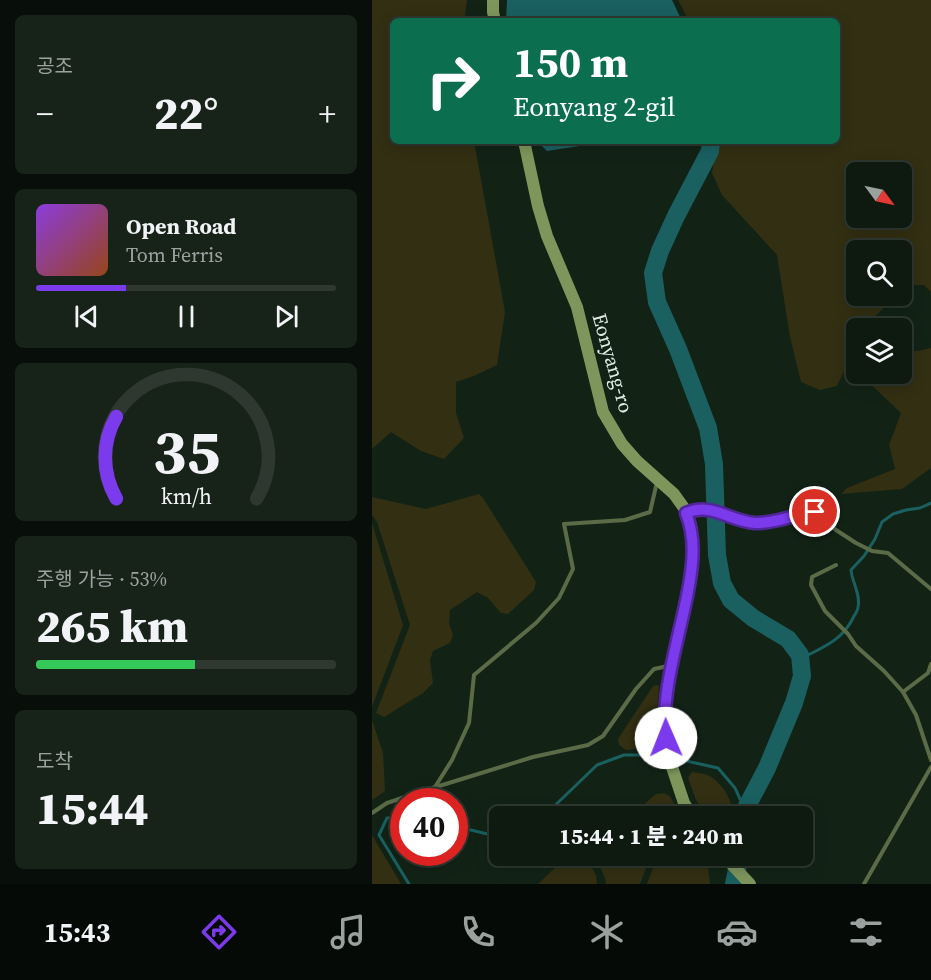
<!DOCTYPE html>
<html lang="ko">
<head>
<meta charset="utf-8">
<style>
	:root { --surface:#0e1a10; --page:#172319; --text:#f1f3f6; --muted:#9ba19f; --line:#2e3830; --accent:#7c3aed }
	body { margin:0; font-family:"Source Serif 4","Noto Sans KR",serif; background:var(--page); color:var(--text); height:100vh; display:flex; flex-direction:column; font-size:22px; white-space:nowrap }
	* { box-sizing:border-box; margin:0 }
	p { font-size:20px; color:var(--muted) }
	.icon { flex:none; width:33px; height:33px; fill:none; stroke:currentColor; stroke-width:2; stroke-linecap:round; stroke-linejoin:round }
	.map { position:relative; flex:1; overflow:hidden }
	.sheet { display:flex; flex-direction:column; gap:15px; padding:15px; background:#080e09; width:372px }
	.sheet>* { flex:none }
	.top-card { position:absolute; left:18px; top:18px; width:450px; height:126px; border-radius:9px; box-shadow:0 3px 15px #0003,0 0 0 2px var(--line); background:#0b6e4f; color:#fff; overflow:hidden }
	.needle { width:39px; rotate:123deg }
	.buttons { position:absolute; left:474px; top:162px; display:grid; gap:12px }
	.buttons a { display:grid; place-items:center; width:66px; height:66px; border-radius:9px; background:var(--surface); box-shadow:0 3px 15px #0003,0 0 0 2px var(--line); font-size:30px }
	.speed { position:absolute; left:18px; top:788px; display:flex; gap:12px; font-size:30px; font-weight:700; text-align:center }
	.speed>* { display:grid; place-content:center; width:78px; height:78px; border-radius:50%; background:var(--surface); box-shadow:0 3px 15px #0003,0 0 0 2px var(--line); line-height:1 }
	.speed .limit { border:9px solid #d22; background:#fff; color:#111 }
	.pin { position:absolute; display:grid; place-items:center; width:51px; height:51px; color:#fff; margin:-26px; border:3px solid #fff; border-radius:50%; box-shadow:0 2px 6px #0007 }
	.me { position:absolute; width:66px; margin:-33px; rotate:359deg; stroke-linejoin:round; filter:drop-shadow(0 0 4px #0008) }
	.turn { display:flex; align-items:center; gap:21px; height:126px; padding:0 24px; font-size:27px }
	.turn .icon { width:78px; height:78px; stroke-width:2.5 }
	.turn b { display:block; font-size:42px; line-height:51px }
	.big { font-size:45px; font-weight:800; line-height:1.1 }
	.sheet .card { flex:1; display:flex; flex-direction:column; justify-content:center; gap:9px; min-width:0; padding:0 21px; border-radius:9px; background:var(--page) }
	.sheet .dial { align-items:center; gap:0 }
	.dial svg { height:156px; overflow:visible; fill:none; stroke:var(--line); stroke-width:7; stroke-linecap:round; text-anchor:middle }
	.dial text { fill:var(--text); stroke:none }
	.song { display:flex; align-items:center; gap:18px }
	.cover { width:72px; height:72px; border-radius:9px; background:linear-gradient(135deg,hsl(270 70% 55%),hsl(20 70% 35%)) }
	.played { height:6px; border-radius:3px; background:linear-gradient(90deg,var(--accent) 30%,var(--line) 30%) }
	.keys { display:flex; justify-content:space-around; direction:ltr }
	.heat { display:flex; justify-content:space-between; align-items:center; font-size:33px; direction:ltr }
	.charge { height:9px; border-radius:4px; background:linear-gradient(90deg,#34c759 53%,var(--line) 0) }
	.trip { position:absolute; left:117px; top:806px; width:324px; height:60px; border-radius:9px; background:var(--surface); box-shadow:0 3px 15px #0003,0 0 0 2px var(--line); font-weight:800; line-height:60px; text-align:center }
	.tabs { display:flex; height:96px; justify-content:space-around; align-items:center; background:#060a06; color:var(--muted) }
	.tabs .icon { width:42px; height:42px }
	.tabs .selected { color:var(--accent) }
	.tabs b { font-size:27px; color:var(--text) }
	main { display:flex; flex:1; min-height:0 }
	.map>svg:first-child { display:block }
	.green { fill:#322f13; fill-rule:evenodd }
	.water { fill:#1a6061 }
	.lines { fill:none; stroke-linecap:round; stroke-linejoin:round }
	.stream { stroke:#1a6061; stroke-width:3 }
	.river { stroke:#1a6061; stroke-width:18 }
	.lane { stroke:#5b6b47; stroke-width:4 }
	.secondary { stroke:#7e965c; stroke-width:12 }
	.route-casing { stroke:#51269a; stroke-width:15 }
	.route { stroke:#7c3aed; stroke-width:10 }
	.labels { text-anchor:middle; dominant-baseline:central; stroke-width:6; stroke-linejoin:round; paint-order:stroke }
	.street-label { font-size:20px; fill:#e0ebe2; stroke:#122316 }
</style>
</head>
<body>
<main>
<section class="sheet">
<div class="card"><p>공조</p>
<div class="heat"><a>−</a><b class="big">22°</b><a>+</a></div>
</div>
<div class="card">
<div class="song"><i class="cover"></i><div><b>Open Road</b><p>Tom Ferris</p></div></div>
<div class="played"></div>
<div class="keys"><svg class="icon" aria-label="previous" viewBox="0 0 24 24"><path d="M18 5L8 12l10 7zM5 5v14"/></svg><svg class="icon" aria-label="pause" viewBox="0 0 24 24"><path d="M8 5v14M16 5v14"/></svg><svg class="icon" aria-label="next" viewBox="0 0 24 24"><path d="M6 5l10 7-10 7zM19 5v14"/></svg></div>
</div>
<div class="card dial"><svg viewBox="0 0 100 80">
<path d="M14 69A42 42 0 1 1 86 69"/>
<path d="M14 69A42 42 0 0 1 14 27" stroke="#7c3aed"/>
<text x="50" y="56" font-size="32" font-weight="700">35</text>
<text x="50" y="72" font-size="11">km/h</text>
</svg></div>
<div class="card"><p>주행 가능 · 53%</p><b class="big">265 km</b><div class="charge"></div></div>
<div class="card"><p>도착</p><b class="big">15:44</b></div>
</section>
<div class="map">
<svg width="559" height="884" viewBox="0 0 559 884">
	<rect width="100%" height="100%" fill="#122316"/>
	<!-- green -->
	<path class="green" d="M0 0H95L92 21H21V141H102L133 312 125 365 102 376 84 382V413L92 438 72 459 49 451 19 432 0 449Z
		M306 0H559V292L552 285H535L530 290V250H484V296H524L496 323 493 328H484V346L465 386 448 390 429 382 418 337 405 255 350 195 340 173 345 141H465V21H317ZM530 172V218H484V172Z
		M559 348V468L530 489 469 494 475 488 523 469 517 445 529 413 492 378 494 374H530V351H546Z
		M107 494 111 498 164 582 162 590 136 614 129 613 116 598 105 592 78 610 77 623 81 635 78 643 61 651 58 660 61 683 51 693 12 717 4 713 38 625 5 522 0 515V497L54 509Z
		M0 523 31 625 0 707Z
		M285 685 287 686 283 742 279 747 254 750 247 745 246 739 281 686Z
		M0 720 11 753 13 791 0 800Z
		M320 772C325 773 331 773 335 775 350 781 361 801 361 816H335L324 800 316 778Z
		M284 794C287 794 291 793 294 794 302 797 304 809 304 816H268L269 807Z
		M0 835 29 884H0Z
		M196 855H213L224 875 225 884H166Z
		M222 855H279L268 884H234L233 878Z
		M286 855H330L336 864 338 884H275Z"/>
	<!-- water -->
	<path class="water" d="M135 0H300L310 21H134Z
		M165 141H240L175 151Z"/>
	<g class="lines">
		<!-- stream -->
		<path class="stream" d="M428 659C452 647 471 640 482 616 484 613 486 610 486 607 489 595 480 582 479 570L492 556 503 539 510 522 521 514 534 510 548 508 559 503
			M301 758 346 768 363 788 373 810
			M172 816 225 765 252 755H285L295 757
			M32 817 15 818 7 835 37 884
			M82 826 128 837"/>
		<!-- river -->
		<path class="river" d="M339 141 338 151 304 216 288 251 281 273 285 302 306 349 336 428 342 464 345 555 350 583 359 600 381 618 416 639 428 655 430 676 422 703 395 768 373 810 372 816
			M362 884 368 855"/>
		<!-- lane -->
		<path class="lane" d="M315 513C340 503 359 522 383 523 403 523 423 514 443 512L464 530 484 543 500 551 516 553 559 589
			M464 565 440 577 439 585 453 611 476 634 484 646 512 671 531 692 544 715 559 760
			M531 692 556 673 559 664
			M64 787 161 757 216 745 231 736 264 689 282 669 296 666
			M0 813 15 803 63 787 80 760 97 723 102 675 164 623 187 598 201 569 192 524 253 520 278 512 285 482
			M492 884 559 767"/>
		<!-- secondary -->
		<path class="secondary" d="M121 0V12L123 21
			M152 141 166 206 175 236 205 307 231 412 250 444 265 461 302 494 312 508 319 525 321 545 319 571 297 681 292 724 299 764 312 803 320 816
			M351 855 378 884"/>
	</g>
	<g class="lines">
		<defs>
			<path id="route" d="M294 738C288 694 308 635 316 591 321 565 324 538 314 513 340 502 357 521 383 523 403 524 423 514 443 512"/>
		</defs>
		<!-- route casing -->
		<use href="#route" class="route-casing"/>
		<!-- route -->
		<use href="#route" class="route"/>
	</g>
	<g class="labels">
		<!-- street labels -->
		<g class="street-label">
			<text transform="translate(241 363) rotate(74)">Eonyang-ro</text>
		</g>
	</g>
</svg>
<div class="buttons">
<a><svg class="needle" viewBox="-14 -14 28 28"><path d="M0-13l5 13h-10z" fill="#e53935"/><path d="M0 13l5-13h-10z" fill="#9ba19f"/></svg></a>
<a><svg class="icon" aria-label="search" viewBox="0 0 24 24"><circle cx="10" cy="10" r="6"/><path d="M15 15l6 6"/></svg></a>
<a><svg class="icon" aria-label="layers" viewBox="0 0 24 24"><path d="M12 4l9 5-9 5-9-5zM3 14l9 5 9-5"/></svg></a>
</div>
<div class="speed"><div class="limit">40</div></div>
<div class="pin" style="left:443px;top:512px;background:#d93025"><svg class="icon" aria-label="arrive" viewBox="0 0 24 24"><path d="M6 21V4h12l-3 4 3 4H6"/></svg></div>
<svg class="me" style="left:294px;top:738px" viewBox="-20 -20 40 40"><circle r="19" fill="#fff"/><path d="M0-13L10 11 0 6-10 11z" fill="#7c3aed"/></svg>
<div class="trip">15:44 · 1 분 · 240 m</div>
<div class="top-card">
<div class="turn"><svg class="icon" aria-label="right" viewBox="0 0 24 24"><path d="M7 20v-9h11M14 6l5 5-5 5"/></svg><div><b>150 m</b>Eonyang 2-gil</div></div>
</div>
</div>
</main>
<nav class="tabs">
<b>15:43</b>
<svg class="icon selected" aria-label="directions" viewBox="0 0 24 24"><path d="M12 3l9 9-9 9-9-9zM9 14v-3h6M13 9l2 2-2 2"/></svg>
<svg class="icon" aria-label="music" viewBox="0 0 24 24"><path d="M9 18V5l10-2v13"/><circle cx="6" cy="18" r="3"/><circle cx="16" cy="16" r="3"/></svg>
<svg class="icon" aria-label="phone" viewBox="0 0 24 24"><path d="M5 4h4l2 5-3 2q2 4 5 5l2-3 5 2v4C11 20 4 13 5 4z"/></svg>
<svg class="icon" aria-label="climate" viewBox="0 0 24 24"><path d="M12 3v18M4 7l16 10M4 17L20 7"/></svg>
<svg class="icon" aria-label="car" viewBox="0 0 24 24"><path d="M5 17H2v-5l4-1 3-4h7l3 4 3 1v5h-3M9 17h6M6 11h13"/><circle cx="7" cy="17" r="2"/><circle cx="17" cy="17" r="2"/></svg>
<svg class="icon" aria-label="filters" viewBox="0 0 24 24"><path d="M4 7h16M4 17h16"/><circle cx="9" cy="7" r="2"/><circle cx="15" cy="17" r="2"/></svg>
</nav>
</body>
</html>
